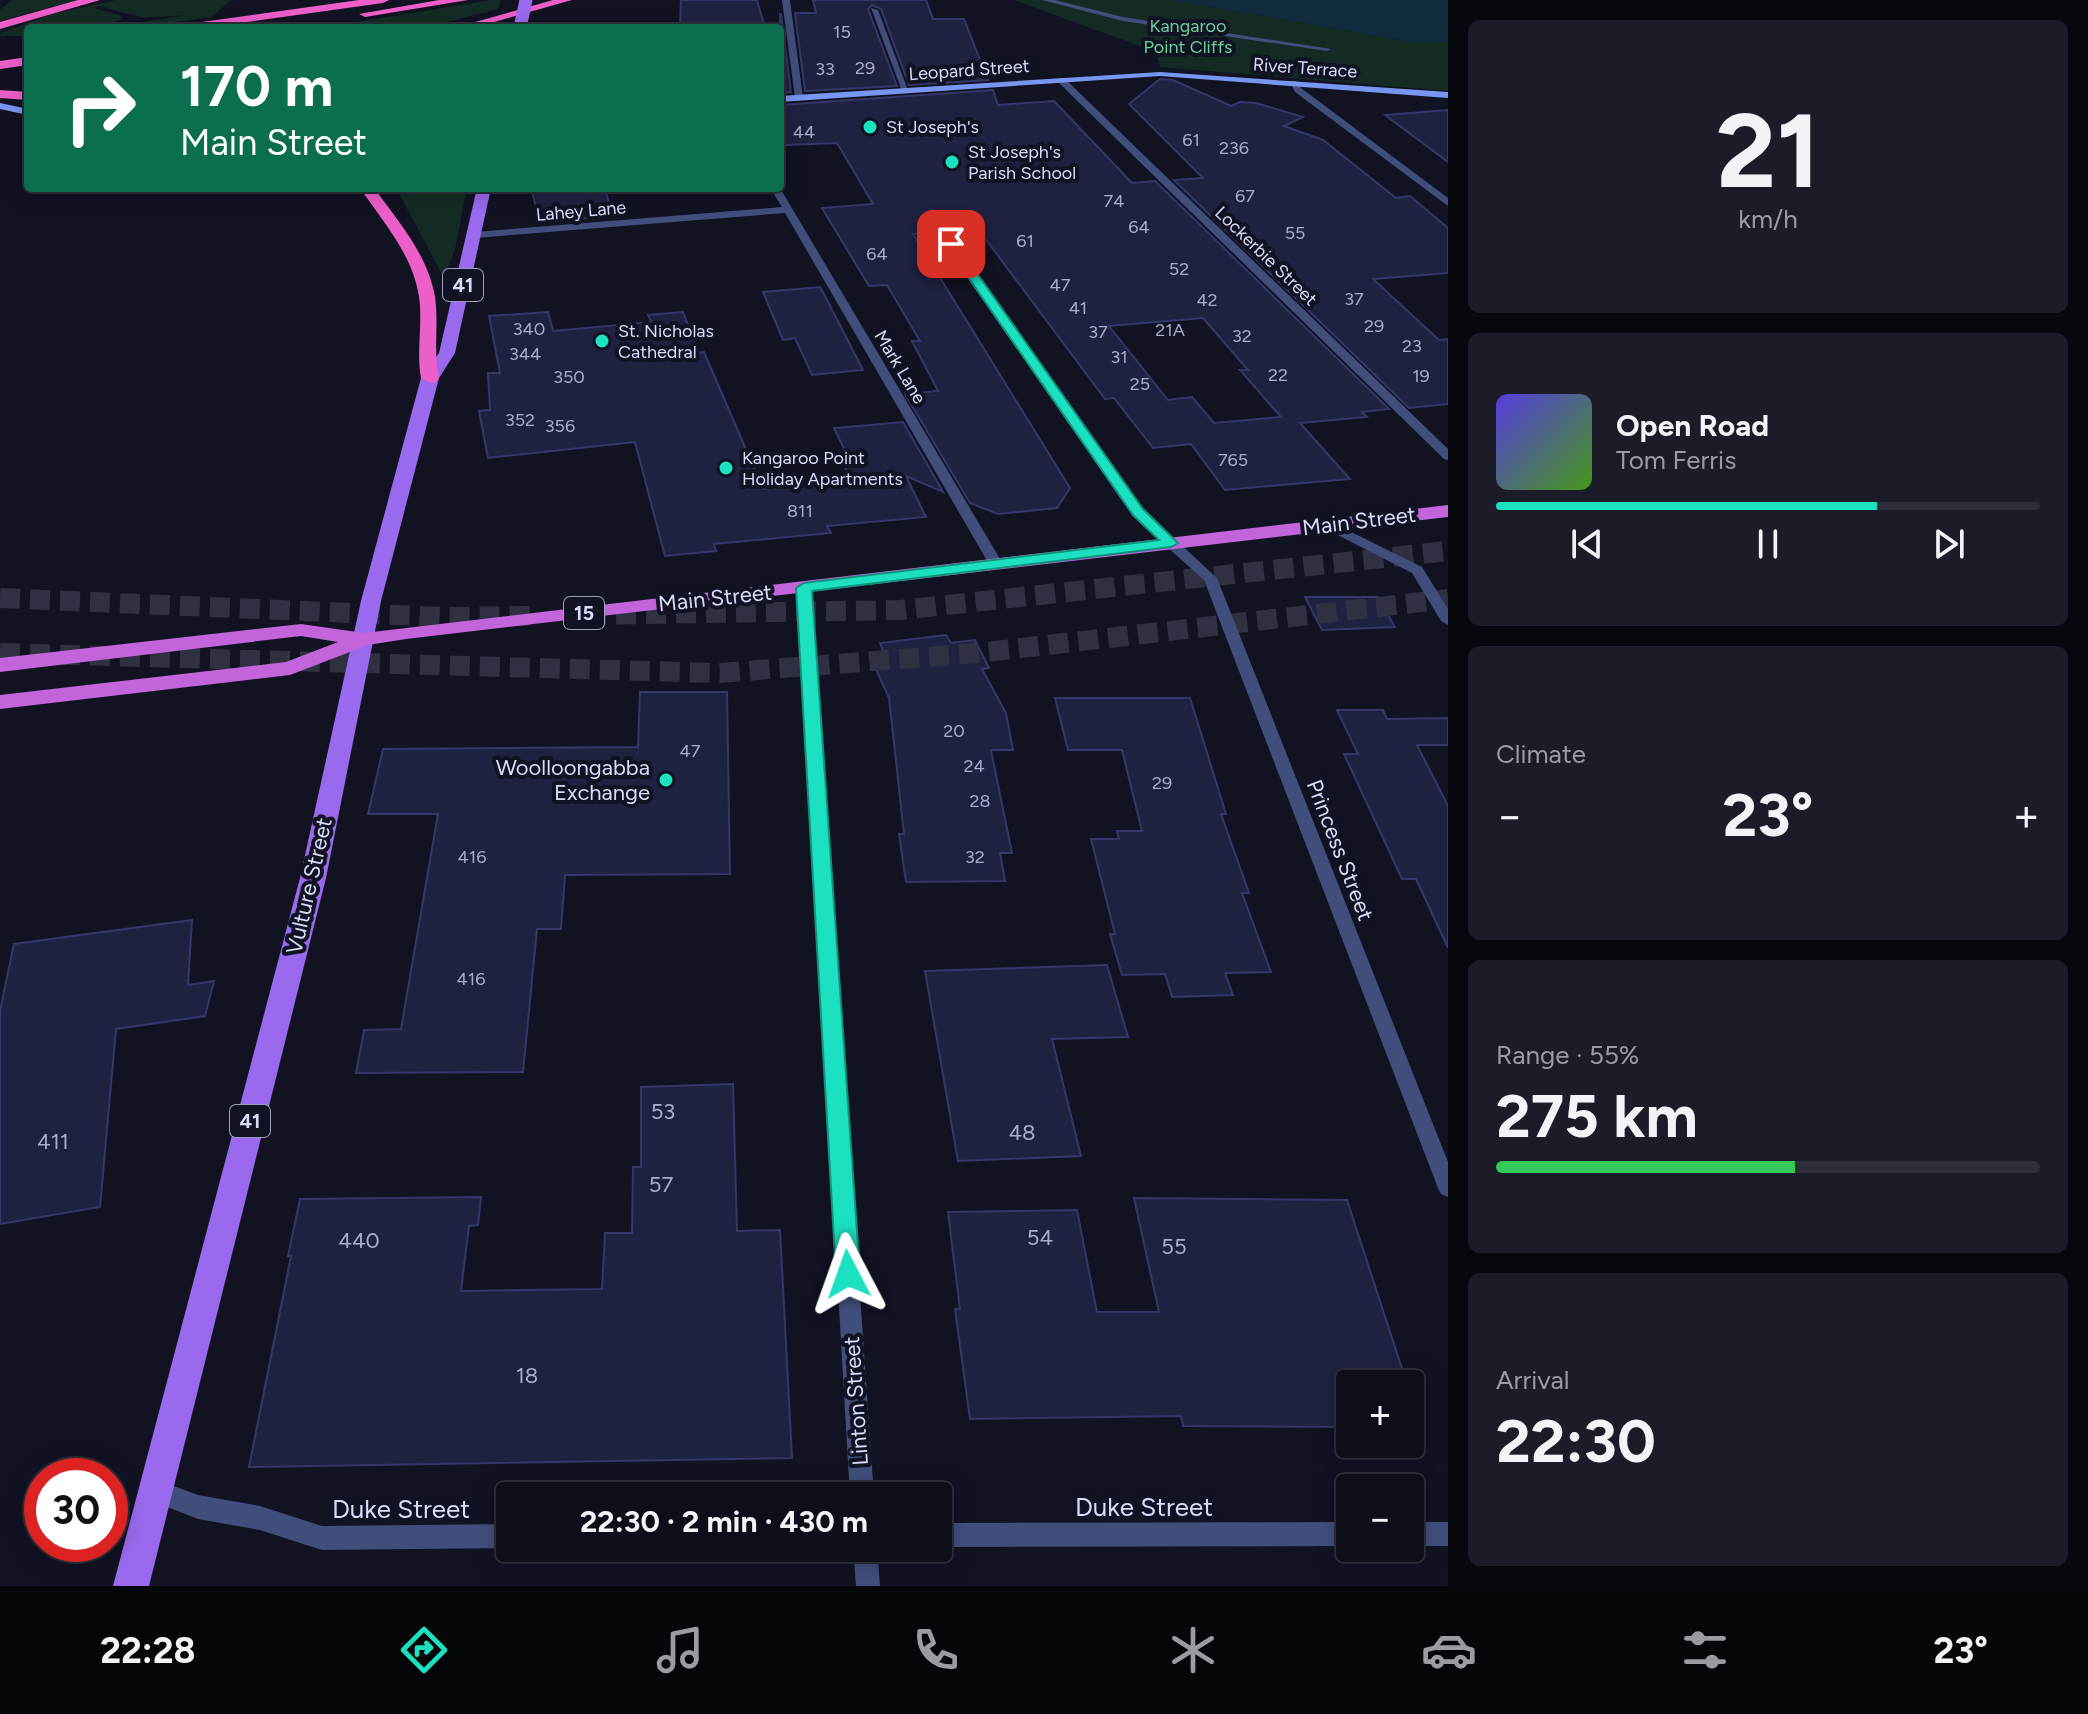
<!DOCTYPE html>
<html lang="en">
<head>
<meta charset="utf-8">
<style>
	:root { --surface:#0d0e1a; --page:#1b1c27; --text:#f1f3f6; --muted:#9a9ca2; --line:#2d2e39; --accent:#1be1c0 }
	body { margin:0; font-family:Figtree,sans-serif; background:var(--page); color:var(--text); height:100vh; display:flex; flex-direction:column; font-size:30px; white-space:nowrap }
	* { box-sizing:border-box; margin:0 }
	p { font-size:26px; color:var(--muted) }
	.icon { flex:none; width:44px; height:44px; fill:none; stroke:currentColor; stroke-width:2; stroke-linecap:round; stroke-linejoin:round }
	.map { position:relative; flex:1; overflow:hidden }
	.drawer { display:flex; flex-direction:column; gap:20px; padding:20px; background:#07080e; width:640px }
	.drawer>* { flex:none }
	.top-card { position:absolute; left:24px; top:24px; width:760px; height:168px; border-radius:8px; box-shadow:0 4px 20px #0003,0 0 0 2px var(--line); background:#0b6e4f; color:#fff; overflow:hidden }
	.buttons { position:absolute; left:1336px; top:1370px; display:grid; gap:16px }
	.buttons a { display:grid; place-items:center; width:88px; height:88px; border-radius:8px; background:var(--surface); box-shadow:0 4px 20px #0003,0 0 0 2px var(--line); font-size:40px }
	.speed { position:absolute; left:24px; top:1458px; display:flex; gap:16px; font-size:40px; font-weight:700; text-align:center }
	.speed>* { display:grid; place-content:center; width:104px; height:104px; border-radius:50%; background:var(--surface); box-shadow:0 4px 20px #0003,0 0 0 2px var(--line); line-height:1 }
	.speed .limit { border:12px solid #d22; background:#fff; color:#111 }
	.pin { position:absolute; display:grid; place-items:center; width:68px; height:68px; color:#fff; margin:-34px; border-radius:16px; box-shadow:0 4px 12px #0006 }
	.me { position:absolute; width:88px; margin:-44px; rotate:356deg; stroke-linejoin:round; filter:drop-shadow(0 0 6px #0008) }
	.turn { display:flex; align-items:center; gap:28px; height:168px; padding:0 24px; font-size:36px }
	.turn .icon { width:104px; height:104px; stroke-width:2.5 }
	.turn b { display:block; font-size:56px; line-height:68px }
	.big { font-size:60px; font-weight:700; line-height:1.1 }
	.drawer .card { flex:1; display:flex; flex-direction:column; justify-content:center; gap:12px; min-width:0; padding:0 28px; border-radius:12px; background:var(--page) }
	.drawer .dial { align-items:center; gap:0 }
	.dial b { font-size:104px; line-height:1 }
	.song { display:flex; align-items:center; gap:24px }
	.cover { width:96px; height:96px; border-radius:12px; background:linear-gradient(135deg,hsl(250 70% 55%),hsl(100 70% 35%)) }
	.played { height:8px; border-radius:4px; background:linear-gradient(90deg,var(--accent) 70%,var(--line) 70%) }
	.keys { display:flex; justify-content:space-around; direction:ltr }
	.heat { display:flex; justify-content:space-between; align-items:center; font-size:44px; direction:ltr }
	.charge { height:12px; border-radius:6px; background:linear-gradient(90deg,#34c759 55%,var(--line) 0) }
	.trip { position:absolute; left:496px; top:1482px; width:456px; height:80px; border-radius:8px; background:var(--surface); box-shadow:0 4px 20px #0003,0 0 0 2px var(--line); font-weight:700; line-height:80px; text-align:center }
	.dock { display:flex; height:128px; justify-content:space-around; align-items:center; background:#05060a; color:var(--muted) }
	.dock .icon { width:56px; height:56px }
	.dock .current { color:var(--accent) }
	.dock b { font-size:36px; color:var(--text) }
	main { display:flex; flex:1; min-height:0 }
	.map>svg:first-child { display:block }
	.green { fill:#142b24 }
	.water { fill:#102b3c }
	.building { fill:#1f2140; stroke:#34376a; stroke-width:2; fill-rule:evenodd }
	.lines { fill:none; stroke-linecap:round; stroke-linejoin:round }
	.motorway-tunnel { stroke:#2f3042; stroke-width:20; stroke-dasharray:20 10; stroke-linecap:butt }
	.minor { fill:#414e7b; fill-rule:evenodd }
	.tertiary { fill:#414e7b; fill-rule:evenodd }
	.secondary { fill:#7895ef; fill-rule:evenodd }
	.primary { fill:#996aed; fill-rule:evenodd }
	.trunk { fill:#c264da; fill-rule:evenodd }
	.motorway { fill:#ec5fc8; fill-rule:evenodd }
	.primary-bridge { stroke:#996aed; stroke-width:13 }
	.route { fill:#1be1c0; stroke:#12927d; stroke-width:2 }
	.poi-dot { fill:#1be1c0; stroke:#111222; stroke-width:3 }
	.labels { text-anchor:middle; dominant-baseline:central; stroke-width:8; stroke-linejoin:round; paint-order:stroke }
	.far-park-label { font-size:18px; fill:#6bd29c; stroke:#111222 }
	.number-label { font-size:18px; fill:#a8adcc }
	.far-street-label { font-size:18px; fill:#d6dcfa; stroke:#111222 }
	.far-poi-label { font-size:18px; fill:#d6dcfa; stroke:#111222; text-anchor:start }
	.shield { fill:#111222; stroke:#9b9fb9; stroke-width:2 }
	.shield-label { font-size:20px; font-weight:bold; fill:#d6dcfa }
	.street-label { font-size:22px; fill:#d6dcfa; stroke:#111222 }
	.poi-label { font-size:22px; fill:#d6dcfa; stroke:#111222; text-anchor:end }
	.near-number-label { font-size:22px; fill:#a8adcc }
	.near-street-label { font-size:26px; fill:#d6dcfa; stroke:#111222 }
</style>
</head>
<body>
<main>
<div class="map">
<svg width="1448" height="1586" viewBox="0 0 1448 1586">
	<rect width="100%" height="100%" fill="#111222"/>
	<!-- green -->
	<path class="green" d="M12 0H77L0 21V10Z
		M116 0H231L211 17 132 28H104L187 15 144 18 99 6 94 8 119 15 123 19 90 28H28V36H0V33L52 14Z
		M491 0H501L498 9 423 28H320Z
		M1014 0H1172L1411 42H1448V91L1160 67 1156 52Z
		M396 188H467L455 249 444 278Z"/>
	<!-- water -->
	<path class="water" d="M1172 0H1448V42H1411Z"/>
	<!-- building -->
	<path class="building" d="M681 0H757L765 28H680Z
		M813 0H926L933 19H964L988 80 909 85 881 9 872 5 868 9 897 86 805 91 795 13H816Z
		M780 14H781L791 92 780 93Z
		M1160 79 1173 80 1231 106 1240 102 1256 103 1303 117 1284 126 1323 140 1396 198 1410 196 1448 228V273L1373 279 1439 340 1448 339V404L1409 408 1174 180 1203 178 1129 104Z
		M993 90 998 105 1054 101 1132 183 1155 181 1389 409 1362 412 1367 417 1300 423 1350 479 1225 490 1191 444 1153 448 1114 398 1105 399 978 229 950 231 939 216 931 215 926 220 934 232 913 234 1070 488 1057 508 998 514 970 503 905 394 938 391 912 341H920L887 285 869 286 822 208 873 204 837 143 786 145 780 134V105ZM1203 318 1248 370H1240L1281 417 1214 423 1192 397 1168 400 1109 326Z
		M1448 110V162L1385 115Z
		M531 188H604L614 216 540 222Z
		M820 287 827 300 863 370 812 375 795 338 783 340 763 292Z
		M548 312 553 331 651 322 648 315 683 312 699 353 704 352 763 489 850 479 841 457H848L834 428 903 422 943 492 906 476 926 517 827 526 831 533 714 544 716 551 665 556 635 442 488 458 479 411 490 410 488 373H500L489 316Z
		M1305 597H1378L1395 627 1322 630Z
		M946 635 951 643 975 640 989 668 982 669 1006 713 1013 750H991L1012 853H1000L1005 881 906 882 899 834H904L889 698 870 656 884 654 880 643Z
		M640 692H727L730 874 565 875 561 929H537L523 1072 356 1073 364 1030 401 1029 438 814H368L383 749 638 747Z
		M1055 698H1190L1226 814H1221L1249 893H1242L1271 972 1225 973 1233 995 1172 997 1165 974 1122 975 1110 934H1115L1091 839H1119L1117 831H1142L1122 750H1068Z
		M1337 710H1383L1387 719 1448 718V745H1417L1448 806V948L1416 879H1402L1344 754H1358Z
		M192 920 188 985 214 981 205 1016 116 1029 100 1207 0 1224V1011L14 944Z
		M1107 965 1128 1037 1052 1039 1081 1156 958 1161 925 971Z
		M733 1084 737 1231 780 1230 792 1458 249 1467 291 1256H288L300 1199 481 1197 478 1225 469 1226 461 1291 602 1289 605 1233H632L633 1167H641V1087Z
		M1134 1198 1347 1200 1407 1384H1350V1427L1183 1426 1181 1416 970 1419 955 1309H960L948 1212 1077 1210 1097 1312H1159Z"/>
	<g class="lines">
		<!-- motorway-tunnel -->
		<path class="motorway-tunnel" d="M0 598 445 617 537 616
			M586 615 900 610 1448 551
			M0 653 720 673 977 653 1448 599"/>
		<!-- minor -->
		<path class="minor" d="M782 0H790L803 98 799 101 795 98Z
			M1042 0H1055L1123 17 1331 49 1327 51 1123 21Z
			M871 8 878 10 909 93 902 91Z
			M1058 78H1064L1448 449V460L1444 459 1058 82Z
			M1290 81H1296L1301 88 1448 198V206L1295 92Z
			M770 188H780L1003 564 1001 567 996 568 989 564 785 213 475 238 470 235 475 232 782 207Z
			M931 218H937L1143 509 1176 540V546H1166L1133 515 929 220Z
			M1329 521 1422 567 1448 609V625L1441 621 1412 573 1324 528 1322 525Z
			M804 584 811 588 874 1496H850L797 588Z
			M155 1479 198 1495 260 1506 322 1526 510 1524V1548L322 1550 260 1530 198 1519 147 1499 143 1491 147 1483Z
			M1350 1522V1546L938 1547V1523Z
			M1410 1522H1448V1546H1410Z
			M853 1548H877L880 1586H856Z"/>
		<!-- tertiary -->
		<path class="tertiary" d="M1171 539 1176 540 1217 578 1448 1162V1197L1441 1194 1438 1188 1204 580 1166 546V540Z"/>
		<!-- secondary -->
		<path class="secondary" d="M1160 72 1448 92V98L1160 76 780 102V96Z
			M0 103 28 109V115L0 109Z"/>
		<!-- primary -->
		<path class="primary" d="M477 188H491L455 353 439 378 381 601 326 878 149 1586H113L300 878 361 601 421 378 439 353Z"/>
		<!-- trunk -->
		<path class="trunk" d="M1448 505V517L406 639 368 645 290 675 0 709V695L286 662 338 642 301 636 0 672V658L301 624 364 633Z"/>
		<!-- motorway -->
		<path class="motorway" d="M78 0H100L0 29V22Z
			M359 0H389L383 3 205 28H174L180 25Z
			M439 0H468L365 17 359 14Z
			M553 0H572L473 28H454Z
			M28 57V65L0 69V61Z
			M0 90 28 92V100L0 98Z
			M360 188H374C398 221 428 255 435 297 439 324 433 351 439 378L436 382 430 383 421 378C416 351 423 324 419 297 413 255 383 222 360 188Z"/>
		<!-- primary-bridge -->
		<path class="primary-bridge" d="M520 28 526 0"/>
	</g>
	<!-- route -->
	<path class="route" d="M951 241 955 242 1143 509 1178 543 1171 547 812 591 860 1274 857 1281 848 1285 839 1281 836 1274 796 588 804 583 1159 540 1133 515 945 244Z"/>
	<!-- markers -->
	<g class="poi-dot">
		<circle cx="870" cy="127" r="8"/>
		<circle cx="952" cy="162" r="8"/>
		<circle cx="602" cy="341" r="8"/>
		<circle cx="726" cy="468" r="8"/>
		<circle cx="666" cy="780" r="8"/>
	</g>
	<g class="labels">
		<!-- far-park labels -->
		<g class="far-park-label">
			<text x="1188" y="26">Kangaroo<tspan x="1188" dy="21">Point Cliffs</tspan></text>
		</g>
		<!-- number labels -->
		<g class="number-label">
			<text x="842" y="32">15</text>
			<text x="865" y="68">29</text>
			<text x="825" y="69">33</text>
			<text x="804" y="132">44</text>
			<text x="1191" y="140">61</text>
			<text x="1234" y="148">236</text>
			<text x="1245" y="196">67</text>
			<text x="1114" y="201">74</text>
			<text x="1139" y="227">64</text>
			<text x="1295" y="233">55</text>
			<text x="1025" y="241">61</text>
			<text x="877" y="254">64</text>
			<text x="1179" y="269">52</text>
			<text x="1060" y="285">47</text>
			<text x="1354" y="299">37</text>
			<text x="1207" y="300">42</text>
			<text x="1078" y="308">41</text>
			<text x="1374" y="326">29</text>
			<text x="529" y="329">340</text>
			<text x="1170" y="330">21A</text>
			<text x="1098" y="332">37</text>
			<text x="1242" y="336">32</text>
			<text x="1412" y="346">23</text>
			<text x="525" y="354">344</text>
			<text x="1119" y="357">31</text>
			<text x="1278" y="375">22</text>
			<text x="1421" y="376">19</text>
			<text x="569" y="377">350</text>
			<text x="1140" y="384">25</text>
			<text x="520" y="420">352</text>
			<text x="560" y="426">356</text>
			<text x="1233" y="460">765</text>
			<text x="800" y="511">811</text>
			<text x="954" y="731">20</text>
			<text x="690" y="751">47</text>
			<text x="974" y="766">24</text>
			<text x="1162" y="783">29</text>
			<text x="980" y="801">28</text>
			<text x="472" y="857">416</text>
			<text x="975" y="857">32</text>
			<text x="471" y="979">416</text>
		</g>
		<!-- far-street labels -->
		<g class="far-street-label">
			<text transform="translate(1305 68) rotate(4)">River Terrace</text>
			<text transform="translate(969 70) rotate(-4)">Leopard Street</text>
			<text transform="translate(581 211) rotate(-5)">Lahey Lane</text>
			<text transform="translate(1266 256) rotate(44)">Lockerbie Street</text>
			<text transform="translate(900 367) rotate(59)">Mark Lane</text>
		</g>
		<!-- far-poi labels -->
		<g class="far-poi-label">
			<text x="886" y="127">St Joseph's</text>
			<text x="968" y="152">St Joseph's<tspan x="968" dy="21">Parish School</tspan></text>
			<text x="618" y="331">St. Nicholas<tspan x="618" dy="21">Cathedral</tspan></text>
			<text x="742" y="458">Kangaroo Point<tspan x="742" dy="21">Holiday Apartments</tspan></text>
		</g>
		<!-- shield labels -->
		<g class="shield">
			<rect x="443" y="269" width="40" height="32" rx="6"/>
			<rect x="564" y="597" width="40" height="32" rx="6"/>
			<rect x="230" y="1105" width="40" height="32" rx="6"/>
		</g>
		<g class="shield-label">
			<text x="463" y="285">41</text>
			<text x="584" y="613">15</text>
			<text x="250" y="1121">41</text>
		</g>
		<!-- street labels -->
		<g class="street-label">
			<text transform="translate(1359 521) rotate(-7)">Main Street</text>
			<text transform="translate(715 598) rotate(-6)">Main Street</text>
			<text transform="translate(1340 850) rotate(69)">Princess Street</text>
			<text transform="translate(309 886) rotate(-77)">Vulture Street</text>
			<text transform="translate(856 1401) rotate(-94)">Linton Street</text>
		</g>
		<!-- poi labels -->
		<g class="poi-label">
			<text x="650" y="767">Woolloongabba<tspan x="650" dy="25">Exchange</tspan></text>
		</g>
		<!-- near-number labels -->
		<g class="near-number-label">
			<text x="663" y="1111">53</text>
			<text x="1022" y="1132">48</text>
			<text x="53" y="1141">411</text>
			<text x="661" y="1184">57</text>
			<text x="1040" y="1237">54</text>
			<text x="359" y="1240">440</text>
			<text x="1174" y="1246">55</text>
			<text x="527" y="1375">18</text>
		</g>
		<!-- near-street labels -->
		<g class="near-street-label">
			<text x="1144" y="1507">Duke Street</text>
			<text x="401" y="1509">Duke Street</text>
		</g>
	</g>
</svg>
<div class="buttons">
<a>+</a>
<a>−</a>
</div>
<div class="speed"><div class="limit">30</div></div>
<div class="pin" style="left:951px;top:244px;background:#d93025"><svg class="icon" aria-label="arrive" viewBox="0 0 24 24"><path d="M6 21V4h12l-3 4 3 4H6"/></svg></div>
<svg class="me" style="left:848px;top:1274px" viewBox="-20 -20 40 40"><path d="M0-17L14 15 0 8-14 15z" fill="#1be1c0" stroke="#fff" stroke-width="4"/></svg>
<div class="trip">22:30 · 2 min · 430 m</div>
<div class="top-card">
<div class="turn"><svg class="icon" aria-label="right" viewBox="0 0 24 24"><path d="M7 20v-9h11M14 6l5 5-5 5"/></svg><div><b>170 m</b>Main Street</div></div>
</div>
</div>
<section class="drawer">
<div class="card dial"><b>21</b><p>km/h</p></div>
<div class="card">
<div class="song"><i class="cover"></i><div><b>Open Road</b><p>Tom Ferris</p></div></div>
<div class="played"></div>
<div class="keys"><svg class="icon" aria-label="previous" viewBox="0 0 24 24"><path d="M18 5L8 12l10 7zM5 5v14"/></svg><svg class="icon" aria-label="pause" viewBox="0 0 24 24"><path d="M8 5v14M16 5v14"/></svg><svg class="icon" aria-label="next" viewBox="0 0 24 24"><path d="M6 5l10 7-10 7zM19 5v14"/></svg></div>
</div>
<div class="card"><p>Climate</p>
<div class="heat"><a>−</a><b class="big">23°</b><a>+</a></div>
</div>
<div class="card"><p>Range · 55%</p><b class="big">275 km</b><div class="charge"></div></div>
<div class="card"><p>Arrival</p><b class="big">22:30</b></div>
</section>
</main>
<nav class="dock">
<b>22:28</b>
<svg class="icon current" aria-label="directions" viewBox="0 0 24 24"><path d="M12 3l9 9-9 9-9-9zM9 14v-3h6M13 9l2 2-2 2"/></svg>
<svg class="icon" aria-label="music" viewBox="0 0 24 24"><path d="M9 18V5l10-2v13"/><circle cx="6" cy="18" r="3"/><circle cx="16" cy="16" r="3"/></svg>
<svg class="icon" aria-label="phone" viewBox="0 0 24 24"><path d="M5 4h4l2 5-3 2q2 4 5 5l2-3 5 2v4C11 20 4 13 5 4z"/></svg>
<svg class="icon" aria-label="climate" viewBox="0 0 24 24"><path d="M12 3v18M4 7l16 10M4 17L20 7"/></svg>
<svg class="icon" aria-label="car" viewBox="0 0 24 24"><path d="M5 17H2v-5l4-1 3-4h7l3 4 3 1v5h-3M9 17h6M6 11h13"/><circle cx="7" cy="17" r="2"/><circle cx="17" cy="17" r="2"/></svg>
<svg class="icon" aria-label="filters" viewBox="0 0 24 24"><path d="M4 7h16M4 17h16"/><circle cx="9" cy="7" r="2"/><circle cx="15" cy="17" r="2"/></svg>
<b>23°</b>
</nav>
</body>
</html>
